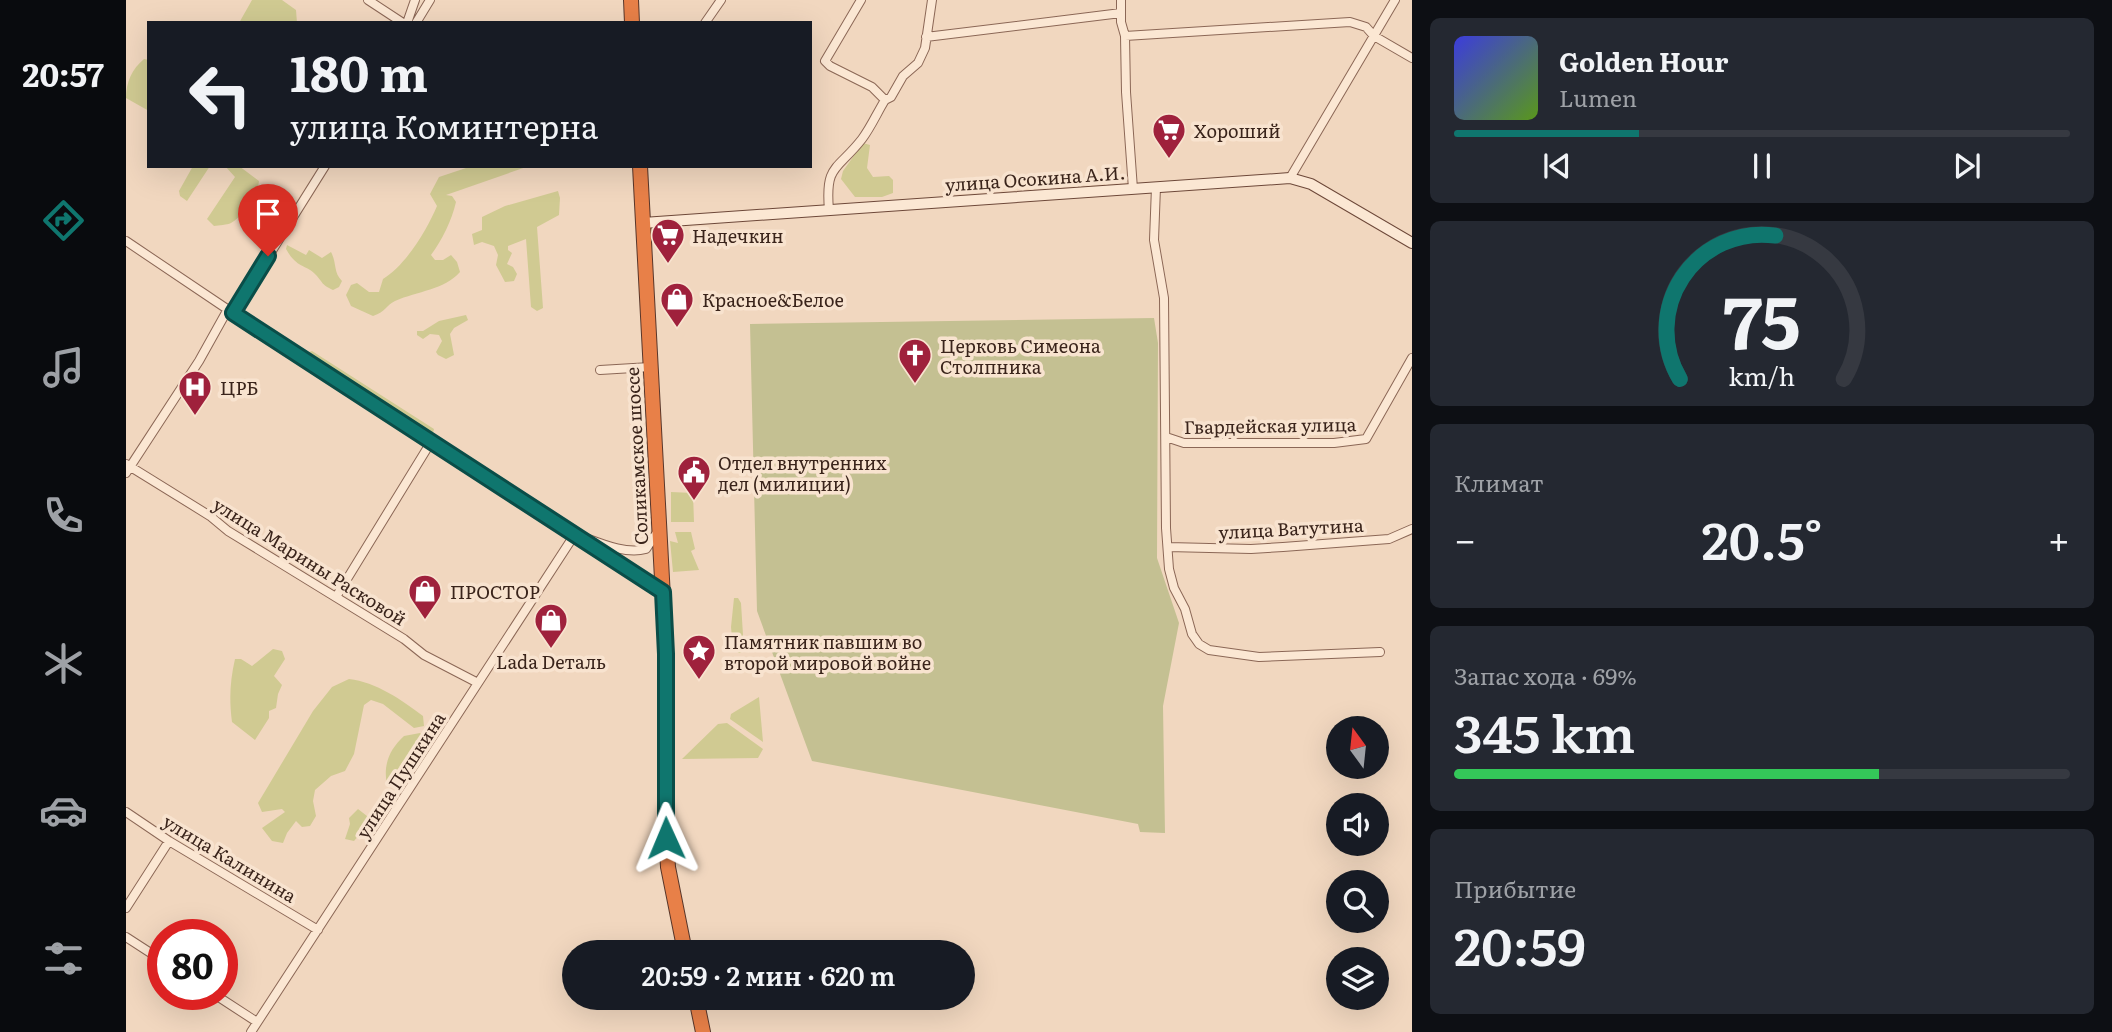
<!DOCTYPE html>
<html lang="ru">
<head>
<meta charset="utf-8">
<style>
	:root { --surface:#171b24; --page:#242831; --text:#f1f3f6; --muted:#9ea1a6; --line:#363941; --accent:#0f766e }
	body { margin:0; font-family:Literata,serif; background:var(--page); color:var(--text); height:100vh; display:flex; flex-direction:column; font-size:26px; white-space:nowrap }
	* { box-sizing:border-box; margin:0 }
	p { font-size:23px; color:var(--muted) }
	.icon { flex:none; width:38px; height:38px; fill:none; stroke:currentColor; stroke-width:2; stroke-linecap:round; stroke-linejoin:round }
	.map { position:relative; flex:1; overflow:hidden }
	.side { display:flex; flex-direction:column; gap:18px; padding:18px; background:#0d0f14; width:700px }
	.side>* { flex:none }
	.hud { position:absolute; left:21px; top:21px; width:665px; height:147px; border-radius:0px; box-shadow:0 7px 28px #0002; background:#171b24; color:var(--text); overflow:hidden }
	.needle { width:46px; rotate:345deg }
	.controls { position:absolute; left:1200px; top:716px; display:grid; gap:14px }
	.controls a { display:grid; place-items:center; width:63px; height:63px; border-radius:50%; background:var(--surface); box-shadow:0 7px 28px #0002; font-size:35px }
	.speed { position:absolute; left:21px; top:919px; display:flex; gap:14px; font-size:35px; font-weight:700; text-align:center }
	.speed>* { display:grid; place-content:center; width:91px; height:91px; border-radius:50%; background:var(--surface); box-shadow:0 7px 28px #0002; line-height:1 }
	.speed .limit { border:10px solid #d22; background:#fff; color:#111 }
	.pin { position:absolute; display:grid; place-items:center; width:60px; height:60px; color:#fff; margin:-72px -30px; border-radius:50% 50% 50% 0; rotate:-45deg; box-shadow:0 0 7px #0007 }
	.pin .icon { rotate:45deg }
	.me { position:absolute; width:77px; margin:-38px; rotate:359deg; stroke-linejoin:round; filter:drop-shadow(0 0 5px #0008) }
	.turn { display:flex; align-items:center; gap:24px; height:147px; padding:0 28px; font-size:32px }
	.turn .icon { width:91px; height:91px; stroke-width:2.5 }
	.turn b { display:block; font-size:49px; line-height:60px }
	.big { font-size:52px; font-weight:600; line-height:1.1 }
	.side .widget { flex:1; display:flex; flex-direction:column; justify-content:center; gap:10px; min-width:0; padding:0 24px; border-radius:10px; background:var(--page) }
	.side .dial { align-items:center; gap:0 }
	.dial svg { height:182px; overflow:visible; fill:none; stroke:var(--line); stroke-width:7; stroke-linecap:round; text-anchor:middle }
	.dial text { fill:var(--text); stroke:none }
	.song { display:flex; align-items:center; gap:21px }
	.cover { width:84px; height:84px; border-radius:10px; background:linear-gradient(135deg,hsl(240 70% 55%),hsl(90 70% 35%)) }
	.played { height:7px; border-radius:4px; background:linear-gradient(90deg,var(--accent) 30%,var(--line) 30%) }
	.keys { display:flex; justify-content:space-around; direction:ltr }
	.heat { display:flex; justify-content:space-between; align-items:center; font-size:38px; direction:ltr }
	.charge { height:10px; border-radius:5px; background:linear-gradient(90deg,#34c759 69%,var(--line) 0) }
	.trip { position:absolute; left:436px; top:940px; width:413px; height:70px; border-radius:35px; background:var(--surface); box-shadow:0 7px 28px #0002; font-weight:600; line-height:70px; text-align:center }
	main { display:flex; flex:1; min-height:0 }
	.tabs { display:flex; flex-direction:column; width:126px; justify-content:space-around; align-items:center; background:#090b0e; color:var(--muted) }
	.tabs .icon { width:49px; height:49px }
	.tabs .on { color:var(--accent) }
	.tabs b { font-size:32px; color:var(--text) }
	.map>svg:first-child { display:block }
	.green { fill:#d0ca92 }
	.cemetery { fill:#c4c092 }
	.lines { fill:none; stroke-linecap:round; stroke-linejoin:round }
	.street-casing { stroke:#8b6756; stroke-width:10 }
	.secondary-casing { stroke:#6d4839; stroke-width:12 }
	.highway-casing { stroke:#59362a; stroke-width:16 }
	.street { stroke:#fbe7d3; stroke-width:8 }
	.secondary { stroke:#fbe7d3; stroke-width:10 }
	.highway { stroke:#e88048; stroke-width:14 }
	.route-casing { stroke:#0a4d48; stroke-width:18 }
	.route { stroke:#0f766e; stroke-width:12 }
	.labels { text-anchor:middle; dominant-baseline:central; stroke-width:7; stroke-linejoin:round; paint-order:stroke }
	.poi-label { font-size:18px; fill:#3a241b; stroke:#f8e3cf; text-anchor:start }
	.street-label { font-size:18px; fill:#3a241b; stroke:#f8e3cf }
</style>
</head>
<body>
<main>
<nav class="tabs">
<b>20:57</b>
<svg class="icon on" aria-label="directions" viewBox="0 0 24 24"><path d="M12 3l9 9-9 9-9-9zM9 14v-3h6M13 9l2 2-2 2"/></svg>
<svg class="icon" aria-label="music" viewBox="0 0 24 24"><path d="M9 18V5l10-2v13"/><circle cx="6" cy="18" r="3"/><circle cx="16" cy="16" r="3"/></svg>
<svg class="icon" aria-label="phone" viewBox="0 0 24 24"><path d="M5 4h4l2 5-3 2q2 4 5 5l2-3 5 2v4C11 20 4 13 5 4z"/></svg>
<svg class="icon" aria-label="climate" viewBox="0 0 24 24"><path d="M12 3v18M4 7l16 10M4 17L20 7"/></svg>
<svg class="icon" aria-label="car" viewBox="0 0 24 24"><path d="M5 17H2v-5l4-1 3-4h7l3 4 3 1v5h-3M9 17h6M6 11h13"/><circle cx="7" cy="17" r="2"/><circle cx="17" cy="17" r="2"/></svg>
<svg class="icon" aria-label="filters" viewBox="0 0 24 24"><path d="M4 7h16M4 17h16"/><circle cx="9" cy="7" r="2"/><circle cx="15" cy="17" r="2"/></svg>
</nav>
<div class="map">
<svg width="1286" height="1032" viewBox="0 0 1286 1032">
	<rect width="100%" height="100%" fill="#f1d7bf"/>
	<!-- green -->
	<path class="green" d="M126 0H156L170 10 171 23H113Z
		M18 59 23 60V111L0 98C0 82 6 69 18 59Z
		M737 143 744 145 741 168 747 177 763 176 767 180V193L756 197H729L715 179 717 171Z
		M67 166H84L61 201 54 196 53 191Z
		M99 166H113L133 181C132 195 117 216 105 223 101 225 93 225 88 226L81 219 109 177Z
		M346 166H403L320 195 326 196 330 202C326 220 316 240 305 255L309 260H317L325 255 331 262 334 272C318 290 292 291 269 301 260 305 260 312 247 316L225 306 220 295 225 285 231 283 243 292H253L257 279C279 266 301 230 311 206L304 194 313 177Z
		M432 191 434 198 433 215 411 227 417 308 411 311 405 307 400 239 382 246V250L386 253 381 264 387 267 391 274 388 281 379 282 370 265 372 255 368 246 356 242 348 245 346 234 356 230V217L379 206Z
		M161 245 180 255 183 250 196 258 205 252C211 263 207 272 216 281L213 287 207 290C195 284 198 284 190 275 180 264 171 269 160 249Z
		M340 315 342 320 328 328 324 334 328 355 320 359 312 355 310 352 316 341 313 335 304 334 297 339 291 335V331H297L313 321Z
		M186 351 308 429 307 433H302L183 356V352Z
		M545 492 567 493 568 522H545Z
		M549 532H565L569 549 565 551 573 570 547 572 544 541 552 543Z
		M608 598H612L615 603 618 651 613 653 607 649 605 627Z
		M147 649 156 651 159 659 148 676 156 685 152 694 150 708 143 711V718L129 740 106 722C103 699 104 681 109 659H115L126 666Z
		M223 679C250 682 276 700 297 716L298 726 288 728 257 704 245 700 238 705 228 754 219 771 205 776 189 790 187 801 190 816 184 826 176 827 170 821 161 833 157 843 146 841 136 828 159 812 156 809 136 812 132 803 187 711 206 687Z
		M633 697 637 742 604 719 605 714Z
		M601 723 637 749 632 758 556 759 592 724Z
		M294 733 298 736 296 742 268 784 261 785C257 765 263 750 278 736Z
		M232 809 241 816H246L249 813 253 817 250 823 240 827 228 841 219 839 224 824 223 818Z"/>
	<!-- cemetery -->
	<path class="cemetery" d="M1028 318 1032 343 1031 558 1053 623 1037 706 1039 833 1014 832 1012 824 686 761 631 611 624 324Z"/>
	<g class="lines">
		<defs>
			<path id="street" d="M242 0 277 23
				M995 0V22L999 36 1000 92 1007 189
				M281 23 289 0
				M290 23 304 0
				M579 23 595 0
				M999 36 1224 22 1240 27 1248 36 1286 58
				M800 37 995 13
				M759 100 765 97 777 76 792 63 799 48 806 0
				M1164 178 1269 0
				M1030 187 1028 240 1038 298 1040 528 1043 569 1048 588 1059 609 1066 634 1073 644 1083 650 1133 657 1254 652
				M703 210C699 164 711 171 736 139 745 127 751 113 759 100L746 87 704 66 699 61 735 0
				M0 241 107 313 536 592
				M107 313 199 166
				M474 370 524 367
				M1040 437 1058 443H1208L1240 439 1286 358
				M0 464 84 516 102 531 278 639 298 655 352 683
				M0 473 73 361 102 309
				M1042 547 1125 549 1157 547 1263 539 1286 529
				M210 597 305 442
				M0 812 43 841 192 930
				M0 908 43 841
				M0 937 37 961
				M88 994 131 1022
				M125 1032 449 534C470 541 497 555 520 549L530 534"/>
			<path id="secondary" d="M517 223 1164 178 1185 184 1286 243"/>
			<path id="highway" d="M505 0 506 23
				M514 166 540 654 539 820 542 867 559 952
				M570 998 577 1032"/>
		</defs>
		<!-- street casing -->
		<use href="#street" class="street-casing"/>
		<!-- secondary casing -->
		<use href="#secondary" class="secondary-casing"/>
		<!-- highway casing -->
		<use href="#highway" class="highway-casing"/>
		<!-- street -->
		<use href="#street" class="street"/>
		<!-- secondary -->
		<use href="#secondary" class="secondary"/>
		<!-- highway -->
		<use href="#highway" class="highway"/>
	</g>
	<g class="lines">
		<defs>
			<path id="route" d="M142 256 107 313 537 592 540 654V838"/>
		</defs>
		<!-- route casing -->
		<use href="#route" class="route-casing"/>
		<!-- route -->
		<use href="#route" class="route"/>
	</g>
	<!-- icons -->
	<defs>
		<symbol id="supermarket-pin" viewBox="-11 -11 22 30"><path d="M0 17L-7.5 6A9.5 9.5 0 1 1 7.5 6Z" fill="#9f213c" stroke="#f8e3cf"/><path d="M-6-5.5h2.5l.6 2H6L4.5 2H-2.5L-4.4-4H-6ZM-1.5 3.2a1.3 1.3 0 1 0 .1 0ZM3 3.2a1.3 1.3 0 1 0 .1 0Z" fill="#fff"/></symbol>
		<symbol id="shop-pin" viewBox="-11 -11 22 30"><path d="M0 17L-7.5 6A9.5 9.5 0 1 1 7.5 6Z" fill="#9f213c" stroke="#f8e3cf"/><path d="M-5-2.5h2.3a2.7 3.5 0 0 1 5.4 0H5L5.5 6h-11ZM-1.5-2.5h3a1.5 2.3 0 0 0-3 0Z" fill="#fff"/></symbol>
		<symbol id="church-pin" viewBox="-11 -11 22 30"><path d="M0 17L-7.5 6A9.5 9.5 0 1 1 7.5 6Z" fill="#9f213c" stroke="#f8e3cf"/><path d="M-1.2-6h2.4v3.5h3.3v2.4h-3.3V6h-2.4V-.1h-3.3v-2.4h3.3Z" fill="#fff"/></symbol>
		<symbol id="hospital-pin" viewBox="-11 -11 22 30"><path d="M0 17L-7.5 6A9.5 9.5 0 1 1 7.5 6Z" fill="#9f213c" stroke="#f8e3cf"/><path d="M-5-5h3v3.5h4V-5h3V5h-3V1.5h-4V5h-3Z" fill="#fff"/></symbol>
		<symbol id="civic-pin" viewBox="-11 -11 22 30"><path d="M0 17L-7.5 6A9.5 9.5 0 1 1 7.5 6Z" fill="#9f213c" stroke="#f8e3cf"/><path d="M-.6-6.5H3V-4.5H.6V-3L4-1V1h2V6H-6V1h2V-1L-.6-3ZM-1.2 2.5V6h2.4V2.5Z" fill="#fff"/></symbol>
		<symbol id="sight-pin" viewBox="-11 -11 22 30"><path d="M0 17L-7.5 6A9.5 9.5 0 1 1 7.5 6Z" fill="#9f213c" stroke="#f8e3cf"/><path d="M0-6L1.8-2.2L6-1.7L2.9 1.2L3.7 5.4L0 3.3L-3.7 5.4L-2.9 1.2L-6-1.7L-1.8-2.2Z" fill="#fff"/></symbol>
	</defs>
	<g fill-rule="evenodd">
		<use href="#supermarket-pin" x="1024" y="111" width="38" height="52"/>
		<use href="#supermarket-pin" x="523" y="216" width="38" height="52"/>
		<use href="#shop-pin" x="532" y="280" width="38" height="52"/>
		<use href="#church-pin" x="770" y="336" width="38" height="52"/>
		<use href="#hospital-pin" x="50" y="368" width="38" height="52"/>
		<use href="#civic-pin" x="549" y="453" width="38" height="52"/>
		<use href="#shop-pin" x="280" y="572" width="38" height="52"/>
		<use href="#shop-pin" x="406" y="601" width="38" height="52"/>
		<use href="#sight-pin" x="554" y="632" width="38" height="52"/>
	</g>
	<g class="labels">
		<!-- poi labels -->
		<g class="poi-label">
			<text x="1068" y="130">Хороший</text>
			<text x="566" y="235">Надечкин</text>
			<text x="576" y="299">Красное&amp;Белое</text>
			<text x="814" y="345">Церковь Симеона<tspan x="814" dy="21">Столпника</tspan></text>
			<text x="94" y="387">ЦРБ</text>
			<text x="592" y="462">Отдел внутренних<tspan x="592" dy="21">дел (милиции)</tspan></text>
			<text x="324" y="591">ПРОСТОР</text>
			<text x="598" y="641">Памятник павшим во<tspan x="598" dy="21">второй мировой войне</tspan></text>
			<text x="425" y="661" text-anchor="middle">Lada Dеталь</text>
		</g>
		<!-- street labels -->
		<g class="street-label">
			<text transform="translate(909 178) rotate(-4)">улица Осокина А.И.</text>
			<text transform="translate(1144 425) rotate(-1)">Гвардейская улица</text>
			<text transform="translate(510 456) rotate(-93)">Соликамское шоссе</text>
			<text transform="translate(1165 528) rotate(-3)">улица Ватутина</text>
			<text transform="translate(184 561) rotate(32)">улица Марины Расковой</text>
			<text transform="translate(274 775) rotate(-57)">улица Пушкина</text>
			<text transform="translate(104 858) rotate(31)">улица Калинина</text>
		</g>
	</g>
</svg>
<div class="controls">
<a><svg class="needle" viewBox="-14 -14 28 28"><path d="M0-13l5 13h-10z" fill="#e53935"/><path d="M0 13l5-13h-10z" fill="#9ea1a6"/></svg></a>
<a><svg class="icon" aria-label="sound" viewBox="0 0 24 24"><path d="M4 9h4l5-4v14l-5-4H4zM17 9q2 3 0 6"/></svg></a>
<a><svg class="icon" aria-label="search" viewBox="0 0 24 24"><circle cx="10" cy="10" r="6"/><path d="M15 15l6 6"/></svg></a>
<a><svg class="icon" aria-label="layers" viewBox="0 0 24 24"><path d="M12 4l9 5-9 5-9-5zM3 14l9 5 9-5"/></svg></a>
</div>
<div class="speed"><div class="limit">80</div></div>
<div class="pin" style="left:142px;top:256px;background:#d93025"><svg class="icon" aria-label="arrive" viewBox="0 0 24 24"><path d="M6 21V4h12l-3 4 3 4H6"/></svg></div>
<svg class="me" style="left:540px;top:838px" viewBox="-20 -20 40 40"><path d="M0-17L14 15 0 8-14 15z" fill="#0f766e" stroke="#fff" stroke-width="4"/></svg>
<div class="trip">20:59 · 2 мин · 620 m</div>
<div class="hud">
<div class="turn"><svg class="icon" aria-label="left" viewBox="0 0 24 24"><path d="M17 20v-9H6M10 6l-5 5 5 5"/></svg><div><b>180 m</b>улица Коминтерна</div></div>
</div>
</div>
<section class="side">
<div class="widget">
<div class="song"><i class="cover"></i><div><b>Golden Hour</b><p>Lumen</p></div></div>
<div class="played"></div>
<div class="keys"><svg class="icon" aria-label="previous" viewBox="0 0 24 24"><path d="M18 5L8 12l10 7zM5 5v14"/></svg><svg class="icon" aria-label="pause" viewBox="0 0 24 24"><path d="M8 5v14M16 5v14"/></svg><svg class="icon" aria-label="next" viewBox="0 0 24 24"><path d="M6 5l10 7-10 7zM19 5v14"/></svg></div>
</div>
<div class="widget dial"><svg viewBox="0 0 100 80">
<path d="M14 69A42 42 0 1 1 86 69"/>
<path d="M14 69A42 42 0 0 1 56 6" stroke="#0f766e"/>
<text x="50" y="56" font-size="32" font-weight="700">75</text>
<text x="50" y="72" font-size="11">km/h</text>
</svg></div>
<div class="widget"><p>Климат</p>
<div class="heat"><a>−</a><b class="big">20.5°</b><a>+</a></div>
</div>
<div class="widget"><p>Запас хода · 69%</p><b class="big">345 km</b><div class="charge"></div></div>
<div class="widget"><p>Прибытие</p><b class="big">20:59</b></div>
</section>
</main>
</body>
</html>
